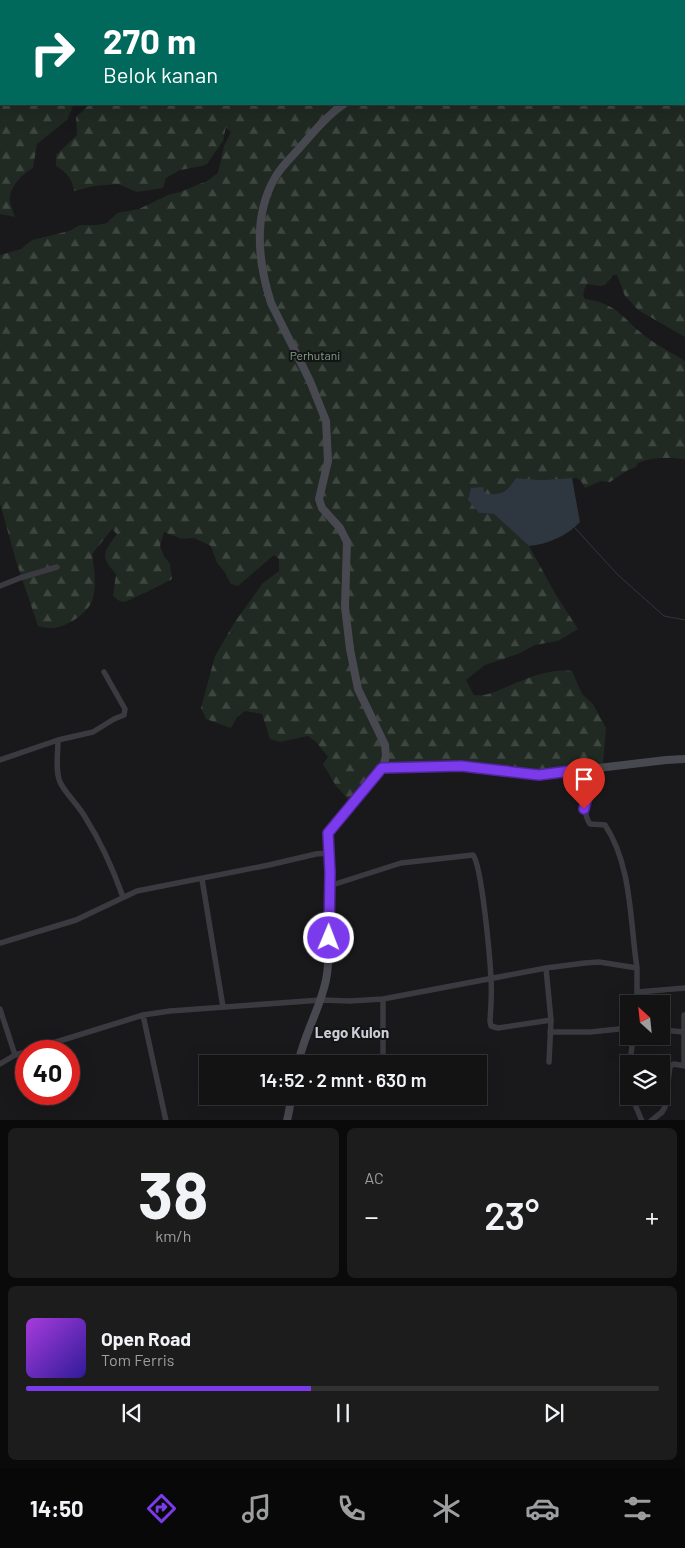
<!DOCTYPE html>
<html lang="id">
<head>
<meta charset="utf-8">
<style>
	:root { --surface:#131314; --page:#1c1c1d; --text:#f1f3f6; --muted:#9d9ea0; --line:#323234; --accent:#7c3aed }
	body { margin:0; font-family:Barlow,sans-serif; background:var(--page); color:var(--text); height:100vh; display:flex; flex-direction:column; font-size:19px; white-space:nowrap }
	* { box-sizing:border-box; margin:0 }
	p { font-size:16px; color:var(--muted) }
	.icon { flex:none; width:28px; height:28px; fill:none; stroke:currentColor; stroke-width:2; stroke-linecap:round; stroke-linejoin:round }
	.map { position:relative; height:1120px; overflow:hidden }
	.sheet { display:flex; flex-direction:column; gap:8px; padding:8px; background:#0a0a0b; flex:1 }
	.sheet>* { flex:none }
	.top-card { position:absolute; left:0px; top:0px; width:685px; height:105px; box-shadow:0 5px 20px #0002,0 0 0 1px var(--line); background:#00695c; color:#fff; overflow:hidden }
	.needle { width:32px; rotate:333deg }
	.buttons { position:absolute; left:620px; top:995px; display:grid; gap:10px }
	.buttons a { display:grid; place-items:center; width:50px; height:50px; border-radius:0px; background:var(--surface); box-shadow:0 5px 20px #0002,0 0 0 1px var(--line); font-size:25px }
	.speed { position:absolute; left:15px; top:1040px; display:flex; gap:10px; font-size:25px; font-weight:700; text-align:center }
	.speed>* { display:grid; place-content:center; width:65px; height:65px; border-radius:50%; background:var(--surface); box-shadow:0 5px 20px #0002,0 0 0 1px var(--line); line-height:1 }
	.speed .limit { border:8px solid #d22; background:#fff; color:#111 }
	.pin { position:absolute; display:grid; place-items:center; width:42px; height:42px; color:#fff; margin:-51px -21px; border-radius:50% 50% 50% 0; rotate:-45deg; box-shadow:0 0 5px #0007 }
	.pin .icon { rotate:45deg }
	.me { position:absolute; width:55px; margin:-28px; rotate:1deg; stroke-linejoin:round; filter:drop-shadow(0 0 4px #0008) }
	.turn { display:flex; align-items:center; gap:18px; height:105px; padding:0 20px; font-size:22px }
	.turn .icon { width:65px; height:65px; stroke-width:2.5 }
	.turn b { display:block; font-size:35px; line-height:42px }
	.big { font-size:38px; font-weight:600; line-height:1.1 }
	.sheet .tile { flex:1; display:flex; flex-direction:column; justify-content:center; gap:8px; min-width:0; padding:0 18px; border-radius:8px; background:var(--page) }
	.sheet .dial { align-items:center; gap:0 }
	.dial b { font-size:65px; line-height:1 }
	.song { display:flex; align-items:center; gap:15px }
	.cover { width:60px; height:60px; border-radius:8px; background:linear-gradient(135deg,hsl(280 70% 55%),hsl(250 70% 35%)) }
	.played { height:5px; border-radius:2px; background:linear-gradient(90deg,var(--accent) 45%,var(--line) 45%) }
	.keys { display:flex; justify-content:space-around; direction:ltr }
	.heat { display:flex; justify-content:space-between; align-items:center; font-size:28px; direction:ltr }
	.sheet .tiles { flex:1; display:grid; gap:8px; grid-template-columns:1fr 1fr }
	.tile:last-child { grid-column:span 2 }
	.trip { position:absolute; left:199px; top:1055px; width:288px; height:50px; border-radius:0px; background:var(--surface); box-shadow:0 5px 20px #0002,0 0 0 1px var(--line); font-weight:600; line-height:50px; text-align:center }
	.dock { display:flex; height:80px; justify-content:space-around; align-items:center; background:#080808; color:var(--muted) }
	.dock .icon { width:35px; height:35px }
	.dock .selected { color:var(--accent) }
	.dock b { font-size:22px; color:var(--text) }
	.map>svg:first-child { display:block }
	.forest { fill:url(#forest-firs) }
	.water { fill:#2e373f }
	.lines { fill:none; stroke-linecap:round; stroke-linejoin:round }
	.stream { stroke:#2e373f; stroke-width:1 }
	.street { stroke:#3a3a40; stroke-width:5.5 }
	.secondary { stroke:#484950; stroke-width:8 }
	.route-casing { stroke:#51269a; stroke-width:12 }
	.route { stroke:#7c3aed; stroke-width:9 }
	.labels { text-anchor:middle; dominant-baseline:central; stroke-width:4; stroke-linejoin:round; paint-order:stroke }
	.park-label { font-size:12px; fill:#82a585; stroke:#141316 }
	.quarter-label { font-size:15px; font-weight:bold; fill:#ccced6; stroke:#141316 }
</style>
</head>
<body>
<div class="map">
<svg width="685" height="1121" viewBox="0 0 685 1121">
	<defs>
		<pattern id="forest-firs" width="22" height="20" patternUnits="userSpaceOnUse" patternTransform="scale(1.25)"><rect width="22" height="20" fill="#202922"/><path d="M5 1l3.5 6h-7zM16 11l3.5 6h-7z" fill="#3e4640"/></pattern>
	</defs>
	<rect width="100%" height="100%" fill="#19191b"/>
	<!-- forest -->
	<path class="forest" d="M0 0H470V1H1V104H74L67 120 37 144 33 168C23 174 12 184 10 196 9 202 13 211 15 217L0 214Z
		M685 46V337L638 310 625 296 617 275H613L605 285 600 286 587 284C584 290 582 293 585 299 621 304 622 320 648 338 659 347 673 353 685 361V459C669 458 654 456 638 463L636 467 628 470 610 482 601 481 585 488 581 481 577 478 542 480 516 478C505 493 504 494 485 494L479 513 494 514 529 546 556 595 578 629 558 641 535 645 518 654 485 665 466 680 474 695C488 696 491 693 504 688 525 679 549 668 572 671L582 694 593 704 606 728 603 764 546 771 485 764 391 762 380 767 349 800 336 786 323 764 328 757 316 742 308 736 280 742 270 739 262 714 245 711 237 717 231 728 206 719 201 708 215 656 234 623 263 583 279 571V559L274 555 238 586 231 584 224 571 217 563 211 546 194 538 182 539 164 532 160 546 164 556 170 564 172 579C164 583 130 601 124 602 120 602 117 599 113 596L116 574C99 556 104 552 117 534L112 529 92 554C94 567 97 585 93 598 89 613 68 626 54 628 49 629 43 627 38 626L16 561 0 503V255L21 249 32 240 69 231 80 225H97L107 223 117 213 139 209 168 195 180 192 207 181 218 173 224 146 231 132 226 127 223 141 207 164 202 166 180 170 166 178 163 188 137 192 118 184 94 186 74 191C73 179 66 172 56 166V155L77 135 76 117 90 104H684Z"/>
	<!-- water -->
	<path class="water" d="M516 478 542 480 572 478 580 522C567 536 548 544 529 546L494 514 479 513 468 500 471 488 483 487 485 494C504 494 505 493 516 478Z"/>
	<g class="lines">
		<!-- stream -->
		<path class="stream" d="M575 528 618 575 664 616 685 620"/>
		<!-- street -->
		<path class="street" d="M538 1 540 0
			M0 586 20 578 57 567
			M58 740C58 753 55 770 60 782 65 793 79 806 85 817 101 842 113 869 123 897
			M0 760 58 740 93 732 114 719 124 715 125 709 104 672
			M594 768C590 786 579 808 590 824L605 825C632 865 630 923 637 968
			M202 879 223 1007
			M329 886 401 863 473 855C482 866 490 959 491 978 492 992 491 1007 490 1021L491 1026 498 1028 551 1020
			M0 943 76 920 137 891 269 865 316 854 328 853
			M546 968 551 1020 549 1062
			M638 992 685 988
			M383 999V1061
			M0 1009 15 1055
			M143 1015 166 1121
			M661 1030 685 1032
			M550 1032H590L629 1028
			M27 1051 143 1015 170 1011 321 1000 350 1001 383 999 546 968 585 963 599 962 637 968V1004
			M0 1064 15 1055 26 1052
			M630 1064 633 1036
			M684 1066V1015
			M634 1096 636 1107 642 1121
			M651 1121 662 1112 665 1107 670 1066 674 1064 685 1066"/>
		<!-- secondary -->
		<path class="secondary" d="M298 0 300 1
			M382 768 461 766 539 775 666 760 685 759
			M298 1064C304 1034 320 1009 326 980 329 965 329 949 329 933 330 900 328 867 328 833L379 772 384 764 386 756 385 745 358 689 350 649 345 607 347 542 340 528 322 508 319 499 328 461 326 421 310 381 271 303C258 262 253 214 276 176 283 164 294 155 303 144 316 129 328 115 344 104
			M287 1121 292 1096"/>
	</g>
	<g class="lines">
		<defs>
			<path id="route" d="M329 938 330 872 328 833 382 768 461 766 539 775 594 768 584 809"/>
		</defs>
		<!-- route casing -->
		<use href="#route" class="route-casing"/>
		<!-- route -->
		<use href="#route" class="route"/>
	</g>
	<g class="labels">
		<!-- park labels -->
		<g class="park-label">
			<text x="315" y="355">Perhutani</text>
		</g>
		<!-- quarter labels -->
		<g class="quarter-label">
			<text x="352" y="1032">Lego Kulon</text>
		</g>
	</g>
</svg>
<div class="buttons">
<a><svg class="needle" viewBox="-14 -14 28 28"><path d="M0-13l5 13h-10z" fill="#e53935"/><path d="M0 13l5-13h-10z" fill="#9d9ea0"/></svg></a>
<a><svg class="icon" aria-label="layers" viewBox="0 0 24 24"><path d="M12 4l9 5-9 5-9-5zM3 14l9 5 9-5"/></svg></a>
</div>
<div class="speed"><div class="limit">40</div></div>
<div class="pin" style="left:584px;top:809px;background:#d93025"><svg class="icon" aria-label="arrive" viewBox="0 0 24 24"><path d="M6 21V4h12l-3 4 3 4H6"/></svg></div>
<svg class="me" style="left:329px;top:938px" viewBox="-20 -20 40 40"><circle r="17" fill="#7c3aed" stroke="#fff" stroke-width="3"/><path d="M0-11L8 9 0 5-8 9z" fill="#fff"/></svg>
<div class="trip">14:52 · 2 mnt · 630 m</div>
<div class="top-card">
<div class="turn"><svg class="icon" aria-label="right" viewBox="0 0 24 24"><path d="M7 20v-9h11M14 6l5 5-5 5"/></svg><div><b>270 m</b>Belok kanan</div></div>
</div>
</div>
<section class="sheet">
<div class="tiles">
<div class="tile dial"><b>38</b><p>km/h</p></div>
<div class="tile"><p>AC</p>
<div class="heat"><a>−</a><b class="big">23°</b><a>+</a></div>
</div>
<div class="tile">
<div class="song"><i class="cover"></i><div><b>Open Road</b><p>Tom Ferris</p></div></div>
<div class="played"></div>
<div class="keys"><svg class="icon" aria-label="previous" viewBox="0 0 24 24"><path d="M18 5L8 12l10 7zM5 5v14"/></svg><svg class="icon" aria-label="pause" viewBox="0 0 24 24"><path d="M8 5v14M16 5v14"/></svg><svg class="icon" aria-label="next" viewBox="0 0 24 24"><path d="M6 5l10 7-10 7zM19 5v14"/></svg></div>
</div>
</div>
</section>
<nav class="dock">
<b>14:50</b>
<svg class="icon selected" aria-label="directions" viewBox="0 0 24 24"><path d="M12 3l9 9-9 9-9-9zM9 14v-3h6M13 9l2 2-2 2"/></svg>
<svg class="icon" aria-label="music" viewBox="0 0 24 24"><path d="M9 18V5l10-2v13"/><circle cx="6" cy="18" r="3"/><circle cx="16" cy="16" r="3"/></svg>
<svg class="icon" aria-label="phone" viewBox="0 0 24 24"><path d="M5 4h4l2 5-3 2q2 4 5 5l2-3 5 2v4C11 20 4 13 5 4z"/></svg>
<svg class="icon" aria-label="climate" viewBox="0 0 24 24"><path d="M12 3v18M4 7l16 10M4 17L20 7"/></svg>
<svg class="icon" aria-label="car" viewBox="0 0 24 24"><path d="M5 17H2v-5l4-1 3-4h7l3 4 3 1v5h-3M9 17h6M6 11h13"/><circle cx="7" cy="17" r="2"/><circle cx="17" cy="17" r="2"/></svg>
<svg class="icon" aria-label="filters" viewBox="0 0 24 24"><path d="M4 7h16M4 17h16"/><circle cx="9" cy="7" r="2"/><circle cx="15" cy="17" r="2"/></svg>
</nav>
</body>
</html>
